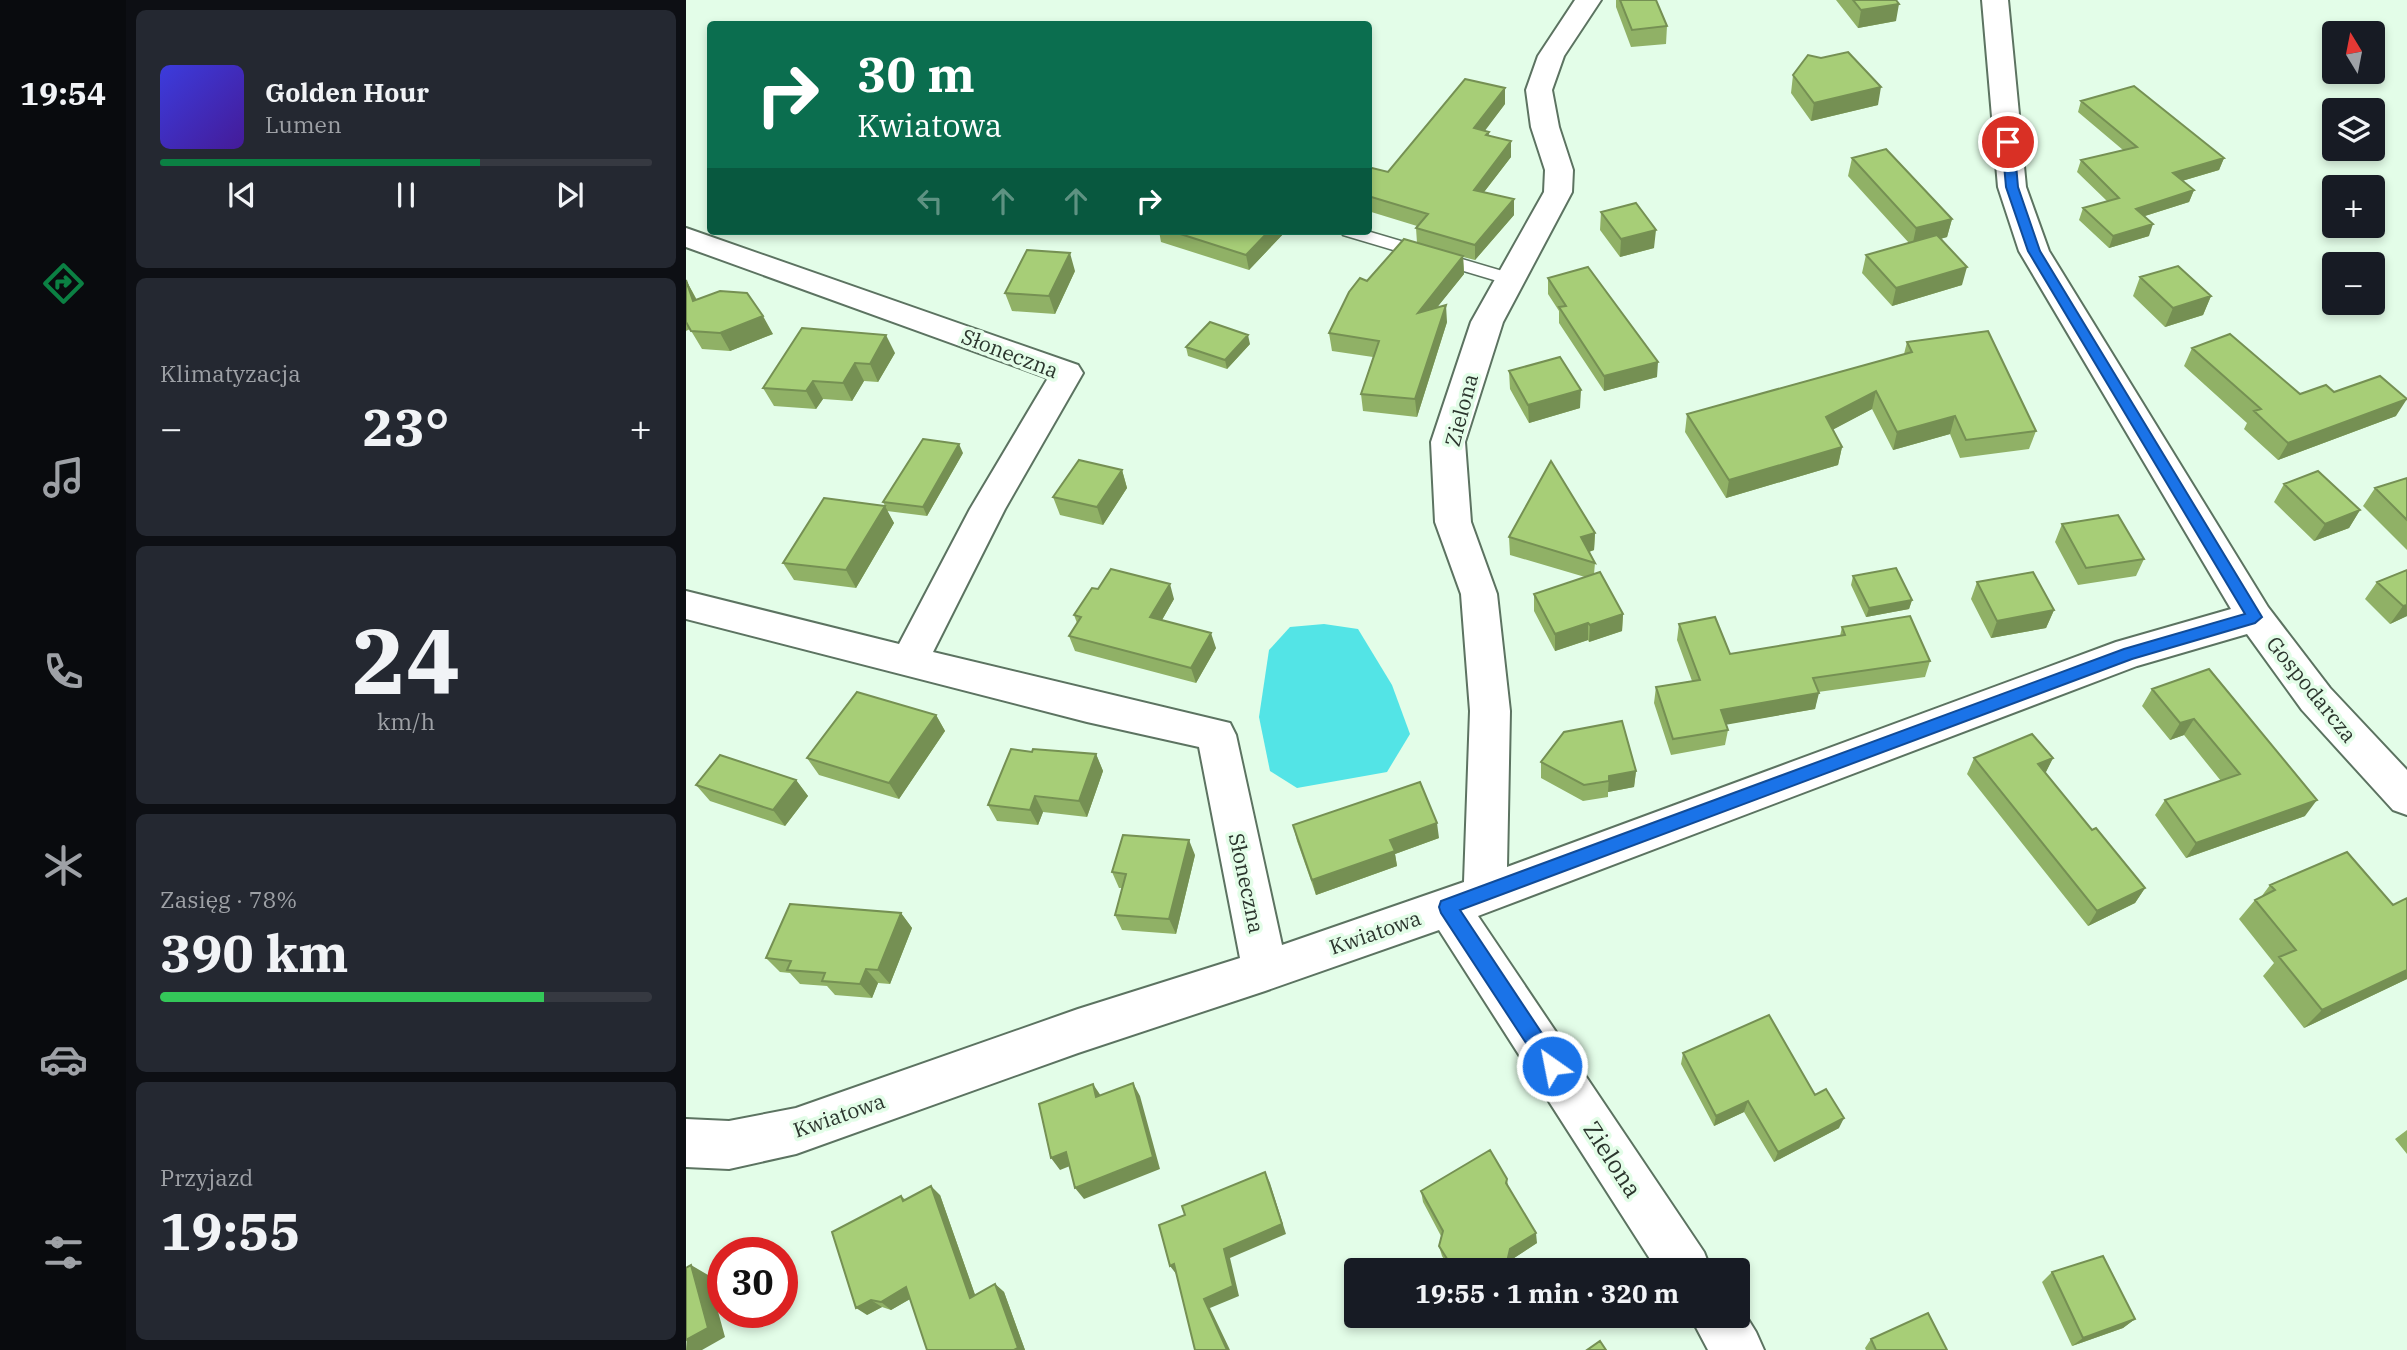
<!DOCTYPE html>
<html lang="pl">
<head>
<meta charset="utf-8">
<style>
	:root { --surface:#171b24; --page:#242831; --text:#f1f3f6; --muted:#9ea1a6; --line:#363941; --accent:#0b8043 }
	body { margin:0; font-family:"IBM Plex Serif",serif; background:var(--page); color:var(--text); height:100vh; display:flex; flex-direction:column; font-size:26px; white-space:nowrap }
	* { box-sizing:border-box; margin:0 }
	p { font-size:23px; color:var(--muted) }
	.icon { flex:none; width:38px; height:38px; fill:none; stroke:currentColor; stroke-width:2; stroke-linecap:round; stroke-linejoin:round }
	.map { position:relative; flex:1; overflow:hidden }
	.sheet { display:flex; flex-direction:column; gap:10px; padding:10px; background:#0d0f14; width:560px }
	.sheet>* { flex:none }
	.banner { position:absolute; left:21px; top:21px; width:665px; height:214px; border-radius:7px; box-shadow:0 4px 10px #0003; background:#0b6e4f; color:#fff; overflow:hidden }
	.needle { width:46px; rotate:350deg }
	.tools { position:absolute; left:1636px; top:21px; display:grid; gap:14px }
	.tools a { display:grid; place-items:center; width:63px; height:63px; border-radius:7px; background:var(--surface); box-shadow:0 4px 10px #0003; font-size:35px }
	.speed { position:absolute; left:21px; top:1237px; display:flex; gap:14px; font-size:35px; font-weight:700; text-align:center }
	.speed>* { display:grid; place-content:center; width:91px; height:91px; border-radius:50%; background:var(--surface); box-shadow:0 4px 10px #0003; line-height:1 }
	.speed .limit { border:10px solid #d22; background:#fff; color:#111 }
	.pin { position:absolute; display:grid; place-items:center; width:60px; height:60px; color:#fff; margin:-30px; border:4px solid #fff; border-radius:50%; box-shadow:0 2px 7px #0007 }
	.me { position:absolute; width:77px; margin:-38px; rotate:327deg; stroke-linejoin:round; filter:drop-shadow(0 0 5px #0008) }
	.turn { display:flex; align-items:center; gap:24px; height:147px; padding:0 35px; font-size:32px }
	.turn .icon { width:91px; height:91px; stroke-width:2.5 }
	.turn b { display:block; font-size:49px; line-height:60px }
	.lanes { display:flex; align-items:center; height:66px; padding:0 35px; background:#0003; justify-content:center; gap:35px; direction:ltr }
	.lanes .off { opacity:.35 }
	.big { font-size:52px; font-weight:800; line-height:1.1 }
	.sheet .card { flex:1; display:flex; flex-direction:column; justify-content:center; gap:10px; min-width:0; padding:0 24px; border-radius:10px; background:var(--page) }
	.sheet .dial { align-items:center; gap:0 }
	.dial b { font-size:91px; line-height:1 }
	.song { display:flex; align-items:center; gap:21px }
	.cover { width:84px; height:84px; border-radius:10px; background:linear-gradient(135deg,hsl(240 70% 55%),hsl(260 70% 35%)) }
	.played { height:7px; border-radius:4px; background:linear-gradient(90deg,var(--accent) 65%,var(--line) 65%) }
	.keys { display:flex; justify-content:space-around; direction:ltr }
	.heat { display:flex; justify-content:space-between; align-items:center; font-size:38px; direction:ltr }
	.charge { height:10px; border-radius:5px; background:linear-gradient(90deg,#34c759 78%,var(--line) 0) }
	.trip { position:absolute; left:658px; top:1258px; width:406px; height:70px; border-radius:7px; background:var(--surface); box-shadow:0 4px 10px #0003; font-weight:800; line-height:70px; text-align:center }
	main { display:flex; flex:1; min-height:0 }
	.tabs { display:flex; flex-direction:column; width:126px; justify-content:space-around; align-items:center; background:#090b0e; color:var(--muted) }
	.tabs .icon { width:49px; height:49px }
	.tabs .active { color:var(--accent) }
	.tabs b { font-size:32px; color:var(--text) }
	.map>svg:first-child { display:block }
	.water { fill:#53e4e6 }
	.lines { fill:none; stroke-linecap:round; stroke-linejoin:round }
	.service-casing { stroke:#5c7361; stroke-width:3 }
	.minor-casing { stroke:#5c7361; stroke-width:4 }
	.service { fill:#fff; fill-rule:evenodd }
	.minor { fill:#fff; fill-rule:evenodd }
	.wall { fill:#90b166 }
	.shaded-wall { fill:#759053 }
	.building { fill:#a7ce77; stroke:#759053; stroke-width:2 }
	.route { fill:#1a73e8; stroke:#114b97; stroke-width:2 }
	.labels { text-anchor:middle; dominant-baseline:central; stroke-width:7; stroke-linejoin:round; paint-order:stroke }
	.street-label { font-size:21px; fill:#2b352d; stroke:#e3fde8 }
	.near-street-label { font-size:24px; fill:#2b352d; stroke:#e3fde8 }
</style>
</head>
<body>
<main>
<nav class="tabs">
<b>19:54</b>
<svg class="icon active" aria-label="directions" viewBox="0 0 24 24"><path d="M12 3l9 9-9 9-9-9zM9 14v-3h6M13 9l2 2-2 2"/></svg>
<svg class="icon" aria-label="music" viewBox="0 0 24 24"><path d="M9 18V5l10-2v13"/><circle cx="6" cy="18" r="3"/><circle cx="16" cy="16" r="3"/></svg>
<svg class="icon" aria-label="phone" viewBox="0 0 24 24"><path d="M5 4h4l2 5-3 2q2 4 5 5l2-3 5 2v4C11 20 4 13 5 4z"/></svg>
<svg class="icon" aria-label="climate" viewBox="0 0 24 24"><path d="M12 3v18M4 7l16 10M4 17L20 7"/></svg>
<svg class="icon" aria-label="car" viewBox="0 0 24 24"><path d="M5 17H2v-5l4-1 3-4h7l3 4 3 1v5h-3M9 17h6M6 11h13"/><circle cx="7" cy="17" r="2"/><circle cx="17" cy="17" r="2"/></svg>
<svg class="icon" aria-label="filters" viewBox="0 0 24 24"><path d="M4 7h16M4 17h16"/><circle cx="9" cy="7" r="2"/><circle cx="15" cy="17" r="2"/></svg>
</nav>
<section class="sheet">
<div class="card">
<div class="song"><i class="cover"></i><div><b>Golden Hour</b><p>Lumen</p></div></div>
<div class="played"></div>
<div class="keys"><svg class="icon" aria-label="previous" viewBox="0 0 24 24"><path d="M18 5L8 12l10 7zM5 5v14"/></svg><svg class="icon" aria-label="pause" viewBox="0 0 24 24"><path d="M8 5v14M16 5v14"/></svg><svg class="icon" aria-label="next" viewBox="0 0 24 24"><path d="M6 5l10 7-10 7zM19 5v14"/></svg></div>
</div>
<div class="card"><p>Klimatyzacja</p>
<div class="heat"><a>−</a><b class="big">23°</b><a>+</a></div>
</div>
<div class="card dial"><b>24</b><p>km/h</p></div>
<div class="card"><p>Zasięg · 78%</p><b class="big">390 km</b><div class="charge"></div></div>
<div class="card"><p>Przyjazd</p><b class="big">19:55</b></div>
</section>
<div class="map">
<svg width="1721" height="1350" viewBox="0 0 1721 1350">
	<rect width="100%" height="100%" fill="#e3fde8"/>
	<!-- water -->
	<path class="water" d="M638 624 672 629 706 685 724 734 701 772 611 788 584 771 573 717 583 650 604 627Z"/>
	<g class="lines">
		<defs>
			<path id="service" d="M655 231H681L830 275 832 279 830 283H818L657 235Z"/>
			<path id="minor" d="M889 0H915L878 56 866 90 873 127 887 170 886 192 817 322 779 442 785 522 811 594 824 711 821 867 1430 642 1545 609 1333 251 1312 187 1296 0H1322L1340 187 1363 251 1582 607 1644 688 1721 770V815L1707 810 1616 710 1561 634 1451 666 792 916 1018 1252 1025 1270H971L753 930 579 991 392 1053 110 1154 43 1169 0 1167V1119L43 1121 110 1108 392 1009 554 958 513 747 401 722 0 619V591L213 644 284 509 362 378 0 247V228L392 365 397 373 319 509 247 652 544 723 550 735 596 945 778 882 784 711 775 594 749 522 745 442 785 322 858 192 859 170 845 127 840 90 852 56Z
				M1052 1303 1070 1332 1078 1350H1022L1004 1316H1052Z"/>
		</defs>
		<!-- service casing -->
		<use href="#service" class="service-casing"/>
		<!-- minor casing -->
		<use href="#minor" class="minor-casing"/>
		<!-- service -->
		<use href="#service" class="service"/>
		<!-- minor -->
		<use href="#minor" class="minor"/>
	</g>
	<!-- wall -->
	<path class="wall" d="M930 0H970L981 26 980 44 945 47 930 7Z
		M1150 0H1210V21L1172 28Z
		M1107 75 1192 105 1125 121 1105 93Z
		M1395 101 1538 158 1533 170 1496 181 1508 190 1503 202 1459 216 1463 236 1423 248 1393 220 1397 208 1421 201 1391 172 1395 160 1437 150 1392 112Z
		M819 104 798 131 803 132V136L825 157 798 192 828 199V215L789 260 777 257 778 274 751 307 761 322 731 417 677 411 675 394 687 357 646 351 643 333 681 281 731 243 730 228 731 226 682 211V167L702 172Z
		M1166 158 1266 219 1261 237 1254 239 1276 285 1206 306 1176 273 1180 255 1223 243 1162 176Z
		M915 212 968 248 934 257 914 230Z
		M473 231H600L563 270 475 242Z
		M389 271 369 314 326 311 319 293Z
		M1454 277 1525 296 1517 315 1479 327 1447 296Z
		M862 278 971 377 918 391 873 323V311L862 294Z
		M0 280 11 300 87 334 44 351 16 349 4 329 0 331Z
		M1221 342 1350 431 1343 449 1274 458 1264 434 1207 450 1186 409 1147 429 1156 447 1152 465 1040 498 999 432 1001 414 1218 354Z
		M564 344 541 369 502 356 500 347Z
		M1506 348 1614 394 1648 392 1710 416 1592 460 1558 429 1561 423 1498 366Z
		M209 353 192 382 178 381 166 401 137 399 130 409 88 406 77 388Z
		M823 371 894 408 843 423 824 389Z
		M277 453 241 516 201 511 208 523 170 588 108 580 97 563 199 506 197 502Z
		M436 470 441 488 417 525 374 515 367 497Z
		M1721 478V550L1677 506 1689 488Z
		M1598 484 1674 510 1663 528 1628 541 1588 502Z
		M1376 524 1458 559 1450 576 1392 585 1369 542Z
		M909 533 908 550 903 552 909 563 908 574 937 614 936 631 903 642 902 640 869 651 848 611V594L899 577 824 555 823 537Z
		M1721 570V616L1704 624 1679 599 1691 582Z
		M1167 576 1226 600 1223 609 1180 617 1165 585Z
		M1291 582 1368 610 1360 628 1305 638 1285 599Z
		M412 589 488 599 476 620 530 648 510 683 389 651 383 636 391 623 388 615Z
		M993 624 1044 654 1154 636 1156 627 1244 661 1239 677 1132 692 1129 709 1040 724 1042 730 1039 745 985 755 968 703 970 687 1006 681 991 640Z
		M1523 669 1619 816 1500 858 1469 815 1479 800 1535 781 1498 735 1484 740 1456 706 1466 689Z
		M250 715 259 731 213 799 133 775 121 758Z
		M410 754 417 771 401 817 357 812 352 825 311 821 302 805Z
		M1288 758H1367L1359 773 1406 830 1459 888 1449 903 1402 926 1281 774Z
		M855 762 950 771 948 787 922 792V797L897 801 855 778Z
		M110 780 122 796 99 826 24 801 10 785Z
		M607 825 753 838 709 854 711 866 630 895 611 841Z
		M509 855 490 934 436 930 429 915 436 888H433L426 872Z
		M1584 885 1707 905 1721 898V979L1618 1028 1577 976 1588 963 1553 919 1569 900 1575 897Z
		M215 913 226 928 204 984 192 983 186 998 149 995 141 986 114 984 104 973 94 972 80 958Z
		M997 1053 1129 1095 1153 1128 1088 1162 1058 1112 1028 1126 995 1064Z
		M1721 1130V1154L1709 1139Z
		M821 1179 822 1186 851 1243 825 1260 822 1270H764L756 1256 753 1246 755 1236 737 1202 735 1191Z
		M254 1195 289 1295 309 1284 318 1292 339 1350H241L224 1299 205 1310 196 1307 181 1315 215 1196 220 1200Z
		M1366 1272 1449 1319 1437 1328 1386 1346 1356 1282Z
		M1185 1339 1261 1350H1180L1179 1348Z"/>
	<!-- shaded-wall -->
	<path class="shaded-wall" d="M1213 4 1210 21 1172 28 1175 10Z
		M1195 87 1192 105 1125 121 1128 103Z
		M819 88V104L789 144 788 128Z
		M825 141V157L788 205V190Z
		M1538 158 1533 170 1482 185 1487 173Z
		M1508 190 1503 202 1446 220 1450 209Z
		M828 199V215L789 260V245Z
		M1266 219 1261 237 1226 247 1230 228Z
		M1467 224 1463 236 1423 248 1427 236Z
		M970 230 968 248 934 257 935 239Z
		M583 231H600L563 270 560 255Z
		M384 253 389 271 369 314 363 296Z
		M777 256 778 274 733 330 732 313Z
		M1281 267 1276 285 1206 306 1210 288Z
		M0 280 10 299 18 319 7 301Z
		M1525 296 1517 315 1479 327 1487 308Z
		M760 305 761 322 731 417 729 399Z
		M77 316 87 334 44 351 34 333Z
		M200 335 209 353 192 382 184 364Z
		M562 335 564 344 541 369 539 360Z
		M972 362 971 377 918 391V376Z
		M169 363 178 381 166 401 157 383Z
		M127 381 137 399 130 409 120 391Z
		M895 390 894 408 843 423 842 405Z
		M1190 391 1186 409 1137 435 1140 417Z
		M1721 399 1710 416 1592 460 1602 443Z
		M1269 416 1264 434 1207 450 1211 432Z
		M273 444 277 453 241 516 237 507Z
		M1156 447 1152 465 1040 498 1043 480Z
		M436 470 441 488 417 525 411 507Z
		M199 506 208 523 170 588 160 570Z
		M1674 510 1663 528 1628 541 1639 524Z
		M909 533 908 550 894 555 895 537Z
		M484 584 488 599 469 632 464 617Z
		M1226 600 1223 609 1180 617 1183 608Z
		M1721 605V616L1704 624 1717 606Z
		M1368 610 1360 628 1305 638 1311 621Z
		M937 614 936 631 903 642 904 625Z
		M902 623V640L869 651V634Z
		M525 633 530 648 510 683 505 668Z
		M1133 693 1129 709 1033 726 1035 710Z
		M250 715 259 731 213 799 203 783Z
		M1508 719 1498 735 1484 740 1494 723Z
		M410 754 417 771 401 817 393 801Z
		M1367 758 1359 774 1352 764Z
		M950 771 948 787 922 792 923 776Z
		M110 780 122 796 99 826 87 810Z
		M349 796 357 812 352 825 344 810Z
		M1631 800 1619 816 1500 858 1510 843Z
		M751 823 753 838 709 854 711 866 630 895 626 880 704 840Z
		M503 840 509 855 490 934 483 919Z
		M1459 888 1449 903 1402 926 1411 911Z
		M215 913 226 928 204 984 192 970Z
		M180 969 192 983 186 998 174 984Z
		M1721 970V979L1618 1028 1636 1010Z
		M447 1083 454 1096 474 1169 398 1199 389 1188Z
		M407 1084 415 1096 410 1097Z
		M1062 1101 1058 1112 1028 1126 1030 1116Z
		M1158 1118 1153 1128 1088 1162 1092 1152Z
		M380 1152 389 1164 374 1170 365 1158Z
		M579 1172 584 1183 600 1234 544 1258 553 1296 524 1308 544 1350H541L518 1299 538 1249Z
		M245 1186 254 1195 293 1306 284 1298Z
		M850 1233 851 1243 825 1260 822 1270H807L824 1249Z
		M488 1264 491 1275 484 1266Z
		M5 1265 22 1275 39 1337 16 1350H0Z
		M309 1284 318 1292 339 1350H328Z
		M220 1287 231 1295 205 1310 195 1302Z
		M185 1300 196 1307 181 1315 170 1308Z
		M1449 1319 1437 1328 1386 1346 1397 1338Z"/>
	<!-- building -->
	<path class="building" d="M934 0H970L981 26 946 30Z
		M1167 0H1210L1213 4 1175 10Z
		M1162 52 1195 87 1128 103 1107 75 1122 55 1135 58Z
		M779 79 819 88 788 128 803 132 800 135 825 141 788 190 828 199 789 245 730 228 742 214 682 196V167L702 172Z
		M1448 86 1538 158 1487 173 1508 190 1450 209 1467 224 1427 236 1397 208 1433 198 1395 160 1451 147 1395 101Z
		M1200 149 1266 219 1230 228 1166 158Z
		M950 203 970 230 935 239 915 212Z
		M485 231H583L560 255Z
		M1251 235 1281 267 1210 288 1180 255Z
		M718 239 777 256 732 313 760 305 729 399 675 394 693 341 643 333 663 292 674 278 681 281Z
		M341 250 384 253 363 296 319 293Z
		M1492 266 1525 296 1487 308 1454 277Z
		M902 267 972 362 918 376 873 307 880 306 862 278Z
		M0 280 7 301 34 291 61 293 77 316 34 333 5 331 0 322Z
		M524 322 562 335 539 360 500 347Z
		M116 328 200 335 184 364 169 363 157 383 127 381 120 391 77 388Z
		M1302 331 1350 431 1280 440 1269 416 1211 432 1190 391 1140 417 1156 447 1043 480 1001 414 1226 352 1221 342Z
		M1544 334 1614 394 1640 385 1648 392 1694 376 1721 399 1602 443 1568 411 1575 409 1506 348Z
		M874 357 895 390 842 405 823 371Z
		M237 439 273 444 237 507 197 502Z
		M393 460 436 470 411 507 367 497Z
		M865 461 909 533 895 537 909 563 823 537Z
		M1632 471 1674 510 1639 524 1598 484Z
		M1721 478V520L1689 488Z
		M138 498 199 506 160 570 97 563Z
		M1432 515 1458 559 1400 568 1376 524Z
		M1210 568 1226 600 1183 608 1167 576Z
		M425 569 484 584 464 617 525 633 505 668 383 636 395 617 388 615 406 588 412 589Z
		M1721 570V605L1717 606 1691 582Z
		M914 572 937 614 904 625 902 623 869 634 848 594Z
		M1347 572 1368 610 1311 621 1291 582Z
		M1224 616 1244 661 1127 678 1133 693 1035 710 1042 730 987 739 970 687 1014 680 993 624 1029 617 1044 654 1159 635 1156 627Z
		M1523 669 1631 800 1510 843 1479 800 1554 774 1508 719 1494 723 1466 689Z
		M171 692 250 715 203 783 121 758Z
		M936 721 950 771 923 776V781L898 785 855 762 878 732Z
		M1346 734 1367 758 1352 764 1406 830 1410 828 1459 888 1411 911 1288 758Z
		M325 749 346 752 347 749 410 754 393 801 349 796 344 810 302 805Z
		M34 755 110 780 87 810 10 785Z
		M734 782 751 823 704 840 709 851 626 880 607 825Z
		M437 835 503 840 483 919 429 915 440 874 426 872Z
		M1661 852 1707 905 1721 898V970L1636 1010 1593 957 1610 950 1569 900 1589 890 1584 885Z
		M104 904 215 913 192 970 180 969 174 984 136 981 139 973 101 970 105 961 80 958Z
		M1083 1015 1129 1095 1140 1089 1158 1118 1092 1152 1062 1101 1030 1116 997 1053Z
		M447 1083 467 1157 389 1188 380 1152 365 1158 353 1104 407 1084 410 1097Z
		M804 1150 821 1179 820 1183 850 1233 824 1249 821 1262 807 1270H796L792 1269 789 1270H778L776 1266 763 1262 753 1246 757 1231 735 1191Z
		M579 1172 596 1224 538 1249 547 1286 518 1299 541 1350H509L488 1264 484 1266 473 1225 499 1215 496 1206Z
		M245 1186 284 1298 309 1284 332 1348 328 1350H241L220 1287 195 1302 185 1300 170 1308 146 1232 215 1196 217 1201Z
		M1417 1256 1449 1319 1397 1338 1366 1272Z
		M5 1265 22 1328 0 1340V1268Z
		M1242 1313 1261 1350H1190L1185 1339Z
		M914 1341 920 1350H901Z"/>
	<!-- route -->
	<path class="route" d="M1322 138 1328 142 1332 187 1354 251 1576 617 1569 623 1446 659 774 910 873 1059 875 1066 873 1072 866 1075 859 1072 755 913 753 907 755 901 1438 649 1559 614 1342 251 1320 187 1316 142Z"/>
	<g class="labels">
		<!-- street labels -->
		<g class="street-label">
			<text transform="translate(324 353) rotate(21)">Słoneczna</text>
			<text transform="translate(775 410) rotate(-75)">Zielona</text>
			<text transform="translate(1626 689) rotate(51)">Gospodarcza</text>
			<text transform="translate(561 883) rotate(78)">Słoneczna</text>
			<text transform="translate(689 932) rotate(-19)">Kwiatowa</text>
			<text transform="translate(153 1115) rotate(-19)">Kwiatowa</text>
		</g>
		<!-- near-street labels -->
		<g class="near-street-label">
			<text transform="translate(927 1159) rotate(57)">Zielona</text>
		</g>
	</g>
</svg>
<div class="tools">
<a><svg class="needle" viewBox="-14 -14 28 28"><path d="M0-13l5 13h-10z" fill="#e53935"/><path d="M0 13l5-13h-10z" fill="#9ea1a6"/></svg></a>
<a><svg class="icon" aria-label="layers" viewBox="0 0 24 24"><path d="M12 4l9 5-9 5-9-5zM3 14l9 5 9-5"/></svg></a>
<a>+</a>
<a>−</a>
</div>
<div class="speed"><div class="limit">30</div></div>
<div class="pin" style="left:1322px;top:142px;background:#d93025"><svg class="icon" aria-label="arrive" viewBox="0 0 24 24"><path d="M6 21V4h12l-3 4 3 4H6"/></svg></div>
<svg class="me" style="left:866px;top:1066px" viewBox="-20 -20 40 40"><circle r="17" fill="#1a73e8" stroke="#fff" stroke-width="3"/><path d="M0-11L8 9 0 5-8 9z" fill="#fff"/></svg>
<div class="trip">19:55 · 1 min · 320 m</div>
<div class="banner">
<div class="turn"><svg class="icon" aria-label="right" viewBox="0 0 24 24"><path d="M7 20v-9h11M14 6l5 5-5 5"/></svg><div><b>30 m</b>Kwiatowa</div></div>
<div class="lanes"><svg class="icon off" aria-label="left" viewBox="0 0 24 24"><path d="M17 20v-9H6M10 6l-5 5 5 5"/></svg><svg class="icon off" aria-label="ahead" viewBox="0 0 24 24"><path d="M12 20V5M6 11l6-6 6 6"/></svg><svg class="icon off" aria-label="ahead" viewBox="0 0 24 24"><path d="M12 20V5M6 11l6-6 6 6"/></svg><svg class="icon" aria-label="right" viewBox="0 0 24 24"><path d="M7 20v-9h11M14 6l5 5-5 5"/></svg></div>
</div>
</div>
</main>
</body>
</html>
